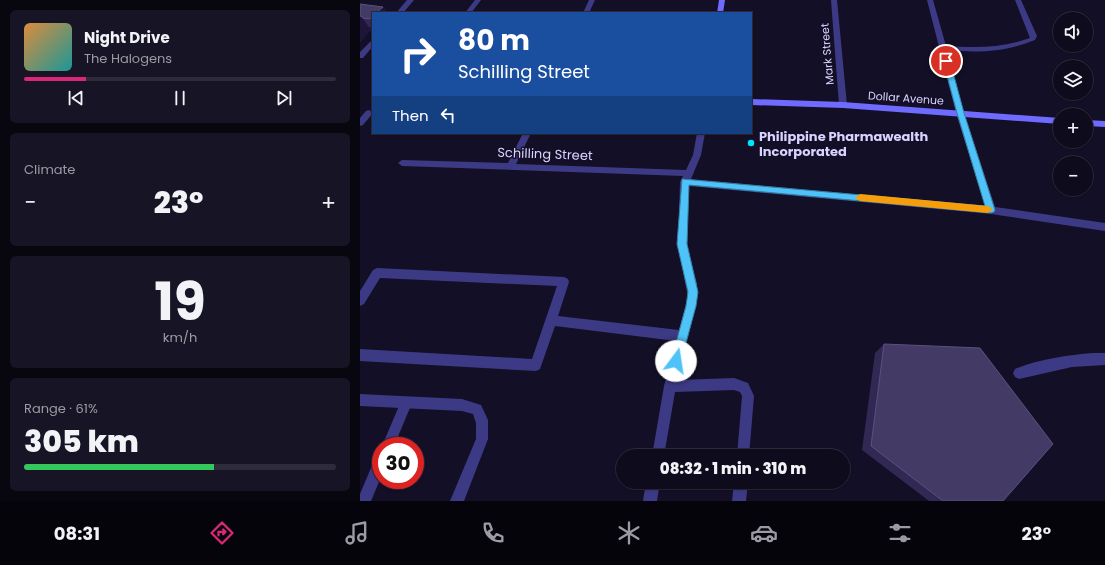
<!DOCTYPE html>
<html lang="en">
<head>
<meta charset="utf-8">
<style>
	:root { --surface:#0e0b1c; --page:#171425; --text:#f1f3f6; --muted:#9b9ba3; --line:#2e2b3b; --accent:#db2777 }
	body { margin:0; font-family:Poppins,sans-serif; background:var(--page); color:var(--text); height:100vh; display:flex; flex-direction:column; font-size:15px; white-space:nowrap }
	* { box-sizing:border-box; margin:0 }
	p { font-size:13px; color:var(--muted) }
	.icon { flex:none; width:22px; height:22px; fill:none; stroke:currentColor; stroke-width:2; stroke-linecap:round; stroke-linejoin:round }
	.map { position:relative; flex:1; overflow:hidden }
	.panel { display:flex; flex-direction:column; gap:10px; padding:10px; background:#08060f; width:360px }
	.panel>* { flex:none }
	.hud { position:absolute; left:12px; top:12px; width:380px; height:122px; border-radius:0px; box-shadow:0 1px 3px #0004,0 0 0 1px var(--line); background:#1a4fa0; color:#fff; overflow:hidden }
	.buttons { position:absolute; left:693px; top:12px; display:grid; gap:8px }
	.buttons a { display:grid; place-items:center; width:40px; height:40px; border-radius:50%; background:var(--surface); box-shadow:0 1px 3px #0004,0 0 0 1px var(--line); font-size:20px }
	.speed { position:absolute; left:12px; top:437px; display:flex; gap:8px; font-size:20px; font-weight:700; text-align:center }
	.speed>* { display:grid; place-content:center; width:52px; height:52px; border-radius:50%; background:var(--surface); box-shadow:0 1px 3px #0004,0 0 0 1px var(--line); line-height:1 }
	.speed .limit { border:6px solid #d22; background:#fff; color:#111 }
	.pin { position:absolute; display:grid; place-items:center; width:34px; height:34px; color:#fff; margin:-17px; border:2px solid #fff; border-radius:50%; box-shadow:0 1px 4px #0007 }
	.me { position:absolute; width:44px; margin:-22px; rotate:14deg; stroke-linejoin:round; filter:drop-shadow(0 0 3px #0008) }
	.turn { display:flex; align-items:center; gap:14px; height:84px; padding:0 20px; font-size:18px }
	.turn .icon { width:52px; height:52px; stroke-width:2.5 }
	.turn b { display:block; font-size:28px; line-height:34px }
	.then { display:flex; align-items:center; height:38px; padding:0 20px; background:#0003; gap:8px; font-size:15px }
	.big { font-size:30px; font-weight:800; line-height:1.1 }
	.panel .widget { flex:1; display:flex; flex-direction:column; justify-content:center; gap:6px; min-width:0; padding:0 14px; border-radius:6px; background:var(--page) }
	.panel .dial { align-items:center; gap:0 }
	.dial b { font-size:52px; line-height:1 }
	.song { display:flex; align-items:center; gap:12px }
	.cover { width:48px; height:48px; border-radius:6px; background:linear-gradient(135deg,hsl(30 70% 55%),hsl(180 70% 35%)) }
	.played { height:4px; border-radius:2px; background:linear-gradient(90deg,var(--accent) 20%,var(--line) 20%) }
	.keys { display:flex; justify-content:space-around; direction:ltr }
	.heat { display:flex; justify-content:space-between; align-items:center; font-size:22px; direction:ltr }
	.charge { height:6px; border-radius:3px; background:linear-gradient(90deg,#34c759 61%,var(--line) 0) }
	.trip { position:absolute; left:256px; top:449px; width:234px; height:40px; border-radius:20px; background:var(--surface); box-shadow:0 1px 3px #0004,0 0 0 1px var(--line); font-weight:800; line-height:40px; text-align:center }
	.dock { display:flex; height:64px; justify-content:space-around; align-items:center; background:#06040b; color:var(--muted) }
	.dock .icon { width:28px; height:28px }
	.dock .selected { color:var(--accent) }
	.dock b { font-size:18px; color:var(--text) }
	main { display:flex; flex:1; min-height:0 }
	.map>svg:first-child { display:block }
	.lines { fill:none; stroke-linecap:round; stroke-linejoin:round }
	.lane { fill:#3d3a85; fill-rule:evenodd }
	.street { fill:#3d3a85; fill-rule:evenodd }
	.secondary { fill:#6f6bff; fill-rule:evenodd }
	.wall { fill:#312854 }
	.shaded-wall { fill:#1d163a }
	.building { fill:#433a66; stroke:#5a527e }
	.route { fill:#4fc3f7; stroke:#337fa1 }
	.slow { fill:#f59e0b }
	.poi-dot { fill:#00e5ff; stroke:#130f26; stroke-width:1.5 }
	.labels { text-anchor:middle; dominant-baseline:central; stroke-width:3; stroke-linejoin:round; paint-order:stroke }
	.far-street-label { font-size:11px; fill:#d9d4ff; stroke:#130f26 }
	.poi-label { font-size:13px; font-weight:bold; fill:#d9d4ff; stroke:#130f26; text-anchor:start }
	.street-label { font-size:13px; fill:#d9d4ff; stroke:#130f26 }
</style>
</head>
<body>
<main>
<section class="panel">
<div class="widget">
<div class="song"><i class="cover"></i><div><b>Night Drive</b><p>The Halogens</p></div></div>
<div class="played"></div>
<div class="keys"><svg class="icon" aria-label="previous" viewBox="0 0 24 24"><path d="M18 5L8 12l10 7zM5 5v14"/></svg><svg class="icon" aria-label="pause" viewBox="0 0 24 24"><path d="M8 5v14M16 5v14"/></svg><svg class="icon" aria-label="next" viewBox="0 0 24 24"><path d="M6 5l10 7-10 7zM19 5v14"/></svg></div>
</div>
<div class="widget"><p>Climate</p>
<div class="heat"><a>−</a><b class="big">23°</b><a>+</a></div>
</div>
<div class="widget dial"><b>19</b><p>km/h</p></div>
<div class="widget"><p>Range · 61%</p><b class="big">305 km</b><div class="charge"></div></div>
</section>
<div class="map">
<svg width="745" height="501" viewBox="0 0 745 501">
	<rect width="100%" height="100%" fill="#130f26"/>
	<g class="lines">
		<!-- lane -->
		<path class="lane" d="M9 110 13 113 3 125 0 126V118L6 111Z
			M46 397 50 399 52 403 34 446H22L42 399Z
			M21 454V477L11 501H0V494L16 456Z"/>
		<!-- street -->
		<path class="street" d="M47 0H54L43 13H36Z
			M115 0H121L111 13H105Z
			M229 0H235L229 13H223Z
			M471 0H477L487 105 483 108 479 105Z
			M567 0H573L586 46C616 48 642 48 670 38L655 0H661L677 36 675 40C644 52 620 53 587 50L604 113 635 207 745 223V231L631 214 329 186 327 245 337 284V300L318 380 374 378 388 383 394 396 389 456H377L382 396 380 392 374 390 315 392 304 456H292L304 386 316 341 195 326 180 369 176 371 0 361V349L172 359 197 286 20 278 4 304 0 306V291L13 270 17 268 204 277 208 279 209 282 198 316 319 330 327 300V292L318 245 320 182 323 176 42 166 38 163 42 160 148 163 163 133H171L156 164 326 170 333 155 337 133H345L341 155 331 179 625 206 596 113Z
			M13 40V46L3 58H0V52L11 41Z
			M733 353H745V365L712 367 659 379 655 377 653 373 655 369C679 359 708 355 733 353Z
			M0 394 102 399 121 405 128 420V439L104 501H90L116 439V423L113 414 102 411 0 406Z
			M286 482H300L297 501H283Z
			M374 482H388L386 501H372Z"/>
		<!-- secondary -->
		<path class="secondary" d="M359 0H365L363 13H357Z
			M391 99 483 102 700 118V124L483 108 391 105Z
			M726 120 745 121V127L726 126Z"/>
	</g>
	<!-- wall -->
	<path class="wall" d="M0 4 23 7 28 13H13V28L10 27 11 30 0 42Z
		M524 344 643 501H569L502 450 515 353Z"/>
	<!-- shaded-wall -->
	<path class="shaded-wall" d="M23 7 28 13H16Z
		M1 16 11 30 0 42V17Z
		M13 16V23L10 19Z"/>
	<!-- building -->
	<path class="building" d="M0 4 23 7 16 13H13V16L10 19 3 18 1 16H0Z
		M524 344 620 348 693 444 643 501H583L511 446Z"/>
	<!-- route -->
	<path class="route" d="M584 59 590 61 604 113 635 210 634 212 631 213 329 185 327 244 338 292 336 306 321 361 320 365 316 366 312 365 311 361 326 306 328 292 317 244 322 179 625 206 597 113 583 61Z"/>
	<!-- slow -->
	<path class="slow" d="M500 194 628 206 633 209 628 213 500 201 495 198Z"/>
	<!-- markers -->
	<circle class="poi-dot" cx="391" cy="143" r="4"/>
	<g class="labels">
		<!-- far-street labels -->
		<g class="far-street-label">
			<text transform="translate(467 54) rotate(-95)">Mark Street</text>
			<text transform="translate(546 98) rotate(4)">Dollar Avenue</text>
		</g>
		<!-- poi labels -->
		<g class="poi-label">
			<text x="399" y="136">Philippine Pharmawealth<tspan x="399" dy="15">Incorporated</tspan></text>
		</g>
		<!-- street labels -->
		<g class="street-label">
			<text transform="translate(185 154) rotate(2)">Schilling Street</text>
		</g>
	</g>
</svg>
<div class="buttons">
<a><svg class="icon" aria-label="sound" viewBox="0 0 24 24"><path d="M4 9h4l5-4v14l-5-4H4zM17 9q2 3 0 6"/></svg></a>
<a><svg class="icon" aria-label="layers" viewBox="0 0 24 24"><path d="M12 4l9 5-9 5-9-5zM3 14l9 5 9-5"/></svg></a>
<a>+</a>
<a>−</a>
</div>
<div class="speed"><div class="limit">30</div></div>
<div class="pin" style="left:586px;top:61px;background:#d93025"><svg class="icon" aria-label="arrive" viewBox="0 0 24 24"><path d="M6 21V4h12l-3 4 3 4H6"/></svg></div>
<svg class="me" style="left:316px;top:361px" viewBox="-20 -20 40 40"><circle r="19" fill="#fff"/><path d="M0-13L10 11 0 6-10 11z" fill="#4fc3f7"/></svg>
<div class="trip">08:32 · 1 min · 310 m</div>
<div class="hud">
<div class="turn"><svg class="icon" aria-label="right" viewBox="0 0 24 24"><path d="M7 20v-9h11M14 6l5 5-5 5"/></svg><div><b>80 m</b>Schilling Street</div></div>
<div class="then">Then<svg class="icon" aria-label="left" viewBox="0 0 24 24"><path d="M17 20v-9H6M10 6l-5 5 5 5"/></svg></div>
</div>
</div>
</main>
<nav class="dock">
<b>08:31</b>
<svg class="icon selected" aria-label="directions" viewBox="0 0 24 24"><path d="M12 3l9 9-9 9-9-9zM9 14v-3h6M13 9l2 2-2 2"/></svg>
<svg class="icon" aria-label="music" viewBox="0 0 24 24"><path d="M9 18V5l10-2v13"/><circle cx="6" cy="18" r="3"/><circle cx="16" cy="16" r="3"/></svg>
<svg class="icon" aria-label="phone" viewBox="0 0 24 24"><path d="M5 4h4l2 5-3 2q2 4 5 5l2-3 5 2v4C11 20 4 13 5 4z"/></svg>
<svg class="icon" aria-label="climate" viewBox="0 0 24 24"><path d="M12 3v18M4 7l16 10M4 17L20 7"/></svg>
<svg class="icon" aria-label="car" viewBox="0 0 24 24"><path d="M5 17H2v-5l4-1 3-4h7l3 4 3 1v5h-3M9 17h6M6 11h13"/><circle cx="7" cy="17" r="2"/><circle cx="17" cy="17" r="2"/></svg>
<svg class="icon" aria-label="filters" viewBox="0 0 24 24"><path d="M4 7h16M4 17h16"/><circle cx="9" cy="7" r="2"/><circle cx="15" cy="17" r="2"/></svg>
<b>23°</b>
</nav>
</body>
</html>
